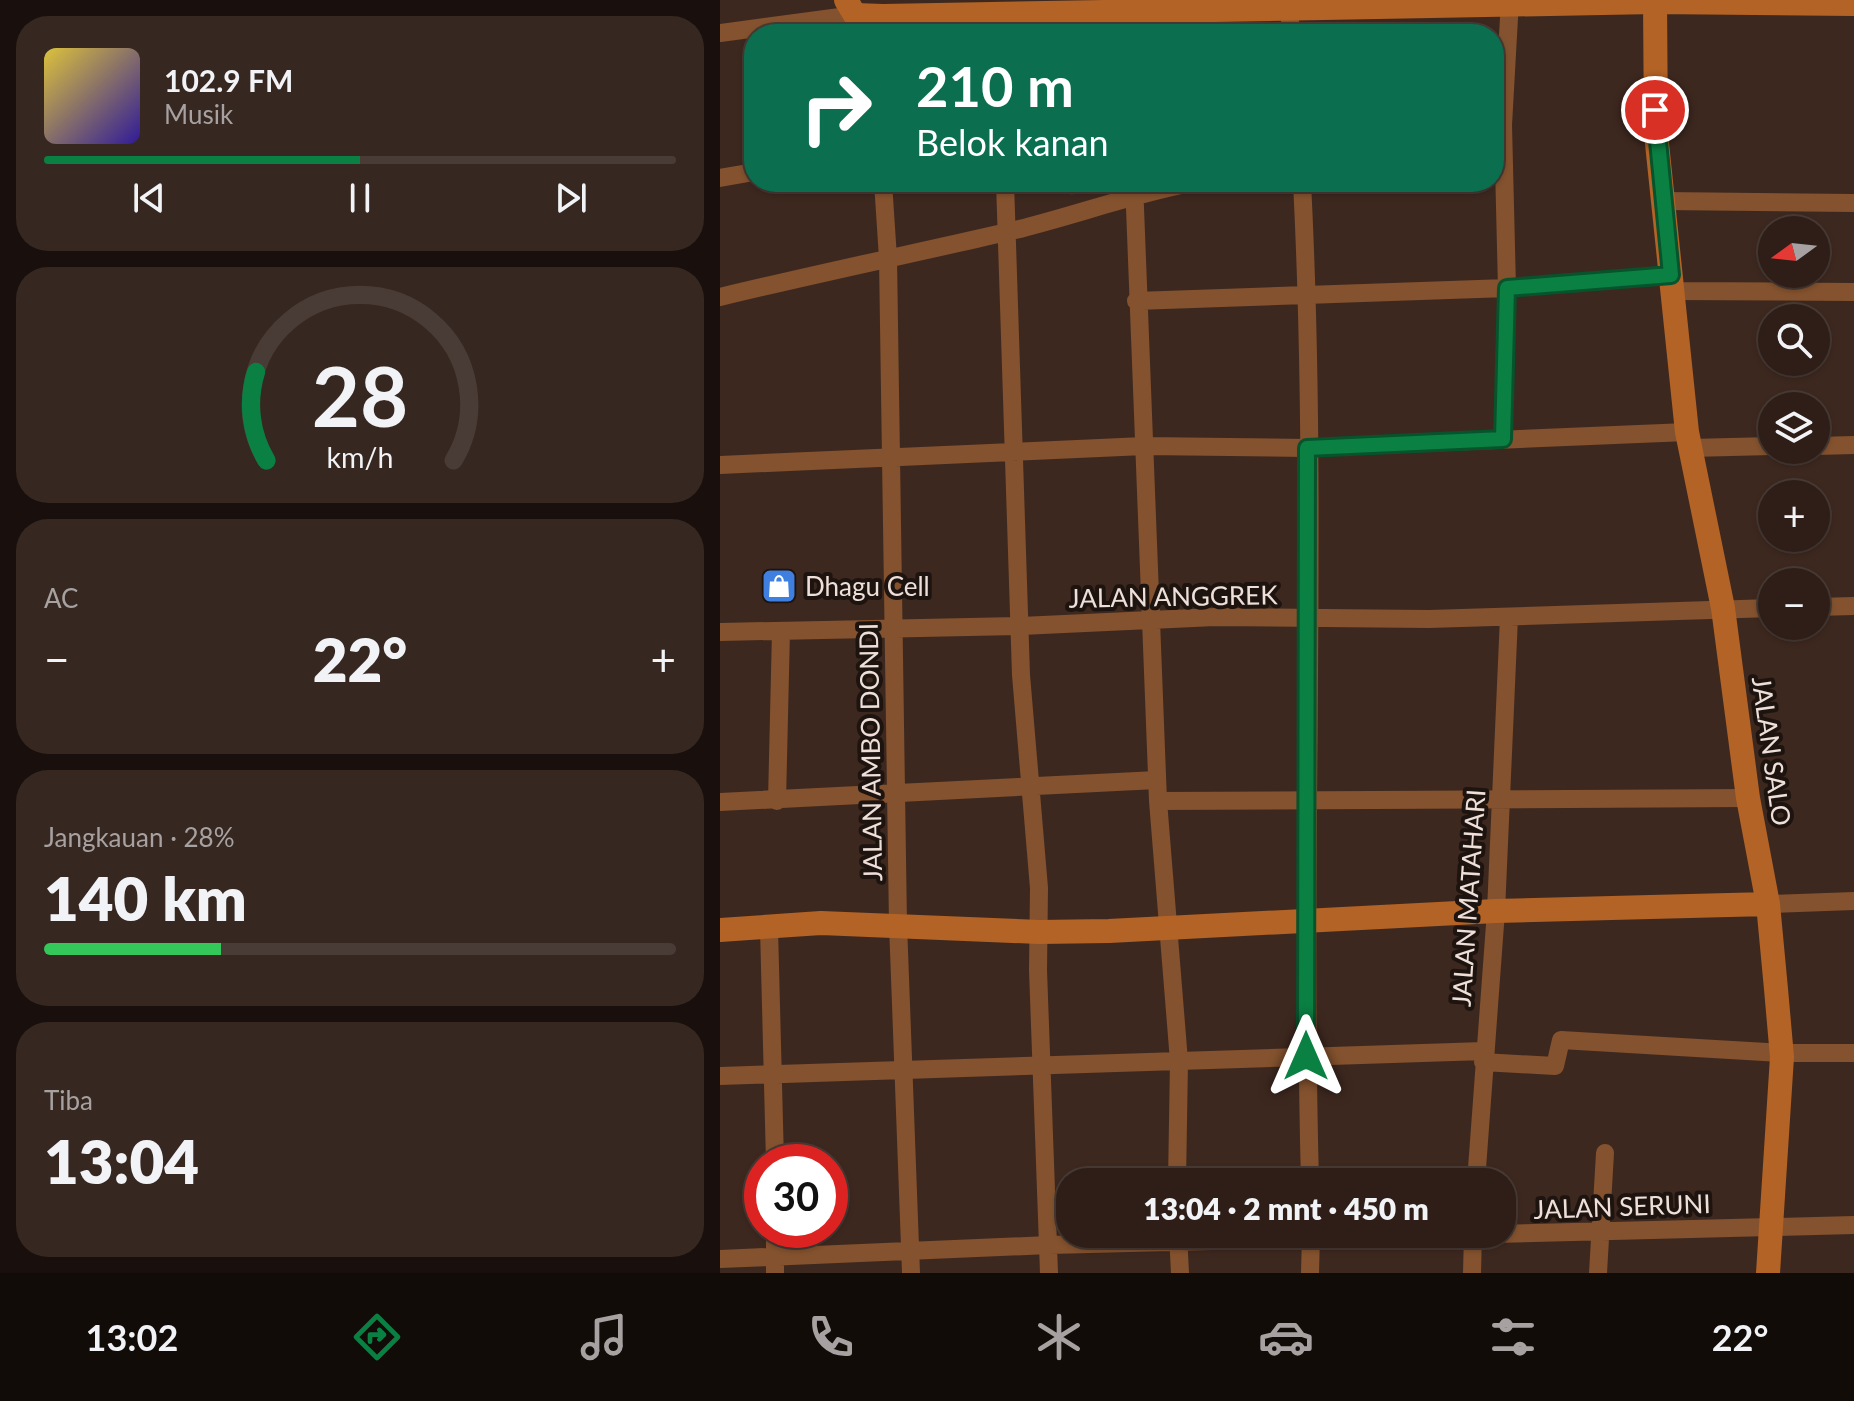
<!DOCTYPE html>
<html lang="id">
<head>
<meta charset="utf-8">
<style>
	:root { --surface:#2e1e17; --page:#362720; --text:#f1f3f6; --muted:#a7a2a1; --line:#493c36; --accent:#0b8043 }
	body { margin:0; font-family:Lato,sans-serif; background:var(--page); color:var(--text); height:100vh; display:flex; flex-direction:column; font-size:30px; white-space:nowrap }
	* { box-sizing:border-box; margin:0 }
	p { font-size:26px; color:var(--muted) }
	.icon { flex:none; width:44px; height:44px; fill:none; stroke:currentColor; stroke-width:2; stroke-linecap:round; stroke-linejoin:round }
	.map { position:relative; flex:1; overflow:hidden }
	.side { display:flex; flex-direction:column; gap:16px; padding:16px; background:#19100d; width:720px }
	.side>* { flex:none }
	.hud { position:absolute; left:24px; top:24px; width:760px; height:168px; border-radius:32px; box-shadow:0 2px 6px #0004,0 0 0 2px var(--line); background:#0b6e4f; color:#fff; overflow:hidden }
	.needle { width:52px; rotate:255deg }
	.tools { position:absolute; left:1038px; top:216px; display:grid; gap:16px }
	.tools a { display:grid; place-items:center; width:72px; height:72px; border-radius:50%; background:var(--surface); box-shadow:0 2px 6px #0004,0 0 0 2px var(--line); font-size:40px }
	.speed { position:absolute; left:24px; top:1144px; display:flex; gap:16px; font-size:40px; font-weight:700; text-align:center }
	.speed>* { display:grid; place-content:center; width:104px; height:104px; border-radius:50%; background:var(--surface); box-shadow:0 2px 6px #0004,0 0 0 2px var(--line); line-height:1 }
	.speed .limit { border:12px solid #d22; background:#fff; color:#111 }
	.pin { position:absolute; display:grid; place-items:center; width:68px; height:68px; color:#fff; margin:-34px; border:4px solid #fff; border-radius:50%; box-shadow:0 2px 8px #0007 }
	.me { position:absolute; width:88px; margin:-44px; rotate:0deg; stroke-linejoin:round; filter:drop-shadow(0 0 6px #0008) }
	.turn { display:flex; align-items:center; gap:28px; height:168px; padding:0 40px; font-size:36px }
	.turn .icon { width:104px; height:104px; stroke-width:2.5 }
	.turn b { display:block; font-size:56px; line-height:68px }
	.big { font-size:60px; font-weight:800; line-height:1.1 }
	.side .card { flex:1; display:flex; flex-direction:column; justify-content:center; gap:12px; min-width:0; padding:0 28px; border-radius:32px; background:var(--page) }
	.side .dial { align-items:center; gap:0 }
	.dial svg { height:208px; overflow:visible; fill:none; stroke:var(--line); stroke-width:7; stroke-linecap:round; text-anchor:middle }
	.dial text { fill:var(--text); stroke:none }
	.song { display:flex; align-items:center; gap:24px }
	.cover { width:96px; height:96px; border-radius:12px; background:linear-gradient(135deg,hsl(50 70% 55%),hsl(250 70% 35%)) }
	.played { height:8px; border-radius:4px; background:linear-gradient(90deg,var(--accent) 50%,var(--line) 50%) }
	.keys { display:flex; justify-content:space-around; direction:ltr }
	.heat { display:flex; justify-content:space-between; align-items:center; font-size:44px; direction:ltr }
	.charge { height:12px; border-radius:6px; background:linear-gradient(90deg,#34c759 28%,var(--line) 0) }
	.trip { position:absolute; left:336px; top:1168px; width:460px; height:80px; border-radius:32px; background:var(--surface); box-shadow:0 2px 6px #0004,0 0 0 2px var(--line); font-weight:800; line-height:80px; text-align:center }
	.tabs { display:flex; height:128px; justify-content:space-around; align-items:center; background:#120c09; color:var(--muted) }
	.tabs .icon { width:56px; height:56px }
	.tabs .selected { color:var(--accent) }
	.tabs b { font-size:36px; color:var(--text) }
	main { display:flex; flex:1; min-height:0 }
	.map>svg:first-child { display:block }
	.industrial { fill:url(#industrial-furrows) }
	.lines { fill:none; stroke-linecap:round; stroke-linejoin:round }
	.street { stroke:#84522e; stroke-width:18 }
	.secondary { stroke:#b36325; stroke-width:24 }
	.route-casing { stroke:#07532c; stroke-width:20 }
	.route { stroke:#0b8043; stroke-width:14 }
	.labels { text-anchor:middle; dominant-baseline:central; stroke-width:8; stroke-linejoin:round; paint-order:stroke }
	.poi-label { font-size:26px; fill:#eedfd9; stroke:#1d130f; text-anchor:start }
	.street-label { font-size:26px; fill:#eedfd9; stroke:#1d130f }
</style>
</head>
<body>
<main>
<section class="side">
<div class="card">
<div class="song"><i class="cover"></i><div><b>102.9 FM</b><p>Musik</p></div></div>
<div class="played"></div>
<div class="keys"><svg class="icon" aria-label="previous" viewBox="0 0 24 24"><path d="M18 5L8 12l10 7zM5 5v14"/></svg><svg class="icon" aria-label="pause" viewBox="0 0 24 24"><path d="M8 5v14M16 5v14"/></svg><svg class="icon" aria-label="next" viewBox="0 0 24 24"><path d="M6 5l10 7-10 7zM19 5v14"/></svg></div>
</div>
<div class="card dial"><svg viewBox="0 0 100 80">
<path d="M14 69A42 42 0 1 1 86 69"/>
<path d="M14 69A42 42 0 0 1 10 35" stroke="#0b8043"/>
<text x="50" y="56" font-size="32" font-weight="700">28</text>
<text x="50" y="72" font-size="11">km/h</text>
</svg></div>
<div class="card"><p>AC</p>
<div class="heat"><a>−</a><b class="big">22°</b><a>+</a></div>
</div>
<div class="card"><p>Jangkauan · 28%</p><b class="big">140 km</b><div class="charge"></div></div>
<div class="card"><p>Tiba</p><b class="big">13:04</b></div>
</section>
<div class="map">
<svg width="1134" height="1273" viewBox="0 0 1134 1273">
	<defs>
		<pattern id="industrial-furrows" width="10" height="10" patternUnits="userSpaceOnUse" patternTransform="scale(2)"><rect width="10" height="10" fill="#46332e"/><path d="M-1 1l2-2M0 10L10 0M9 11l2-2" fill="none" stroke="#61504c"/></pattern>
	</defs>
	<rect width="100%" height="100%" fill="#3d281f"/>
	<!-- industrial -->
	<path class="industrial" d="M385 23 386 34H339L338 27Z
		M348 182H402L403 185 350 195Z"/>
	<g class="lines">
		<!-- street -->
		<path class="street" d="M569 7 571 34
			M404 12 405 34
			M284 14V34
			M0 33 135 15
			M0 178 34 172
			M163 182 168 258 178 924 191 1273
			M285 182 301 675 319 888 318 970 329 1273
			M414 182 438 801 459 1061 457 1182
			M582 182C599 515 581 849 590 1182
			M943 201 1134 203
			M953 291 1134 292
			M0 297C95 274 191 254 287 232 351 217 411 194 476 182
			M416 301 787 288 951 275
			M783 439 787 288 783 125 790 0
			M1096 446 1134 445
			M970 448 1052 446
			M0 465 424 446 587 448 967 432
			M1096 607 1134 606
			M0 632 301 626 495 617 709 619 1052 608
			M57 801 61 631
			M438 801 1028 798
			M0 802 437 780
			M1048 904 1134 901
			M49 928 55 1162
			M763 1062 835 1066 841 1040 1062 1053H1134
			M0 1076 764 1051
			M756 1182 776 911 789 617
			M55 1230V1273
			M458 1234 460 1273
			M0 1259 329 1245 1134 1225
			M590 1273 591 1234
			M752 1273 753 1234
			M878 1273 885 1153"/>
		<!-- secondary -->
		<path class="secondary" d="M126 0 135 15 163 16 935 2 1134 4
			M935 0 936 134 967 432 1003 608 1028 798 1048 904 1056 989 1062 1057 1048 1273
			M0 930 101 923 319 932 389 931 776 911 1048 904"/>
	</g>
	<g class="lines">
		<defs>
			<path id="route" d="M586 1056 587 448 783 439 787 288 951 275 935 110"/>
		</defs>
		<!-- route casing -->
		<use href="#route" class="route-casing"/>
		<!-- route -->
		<use href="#route" class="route"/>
	</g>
	<!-- icons -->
	<defs>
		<symbol id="shop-square" viewBox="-11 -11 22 22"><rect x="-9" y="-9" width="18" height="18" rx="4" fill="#3f7fe0" stroke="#1d130f"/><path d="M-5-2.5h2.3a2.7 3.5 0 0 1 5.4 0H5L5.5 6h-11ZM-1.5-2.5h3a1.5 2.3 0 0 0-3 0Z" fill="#fff"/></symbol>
	</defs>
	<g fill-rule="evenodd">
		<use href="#shop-square" x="39" y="566" width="40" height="40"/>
	</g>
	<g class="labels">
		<!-- poi labels -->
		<g class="poi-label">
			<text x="85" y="586">Dhagu Cell</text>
		</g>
		<!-- street labels -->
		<g class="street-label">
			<text transform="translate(453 596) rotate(-1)">JALAN ANGGREK</text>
			<text transform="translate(1052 751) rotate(82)">JALAN SALO</text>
			<text transform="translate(150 752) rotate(-91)">JALAN AMBO DONDI</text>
			<text transform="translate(748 898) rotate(-86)">JALAN MATAHARI</text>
			<text transform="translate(902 1206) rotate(-2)">JALAN SERUNI</text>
		</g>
	</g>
</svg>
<div class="tools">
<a><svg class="needle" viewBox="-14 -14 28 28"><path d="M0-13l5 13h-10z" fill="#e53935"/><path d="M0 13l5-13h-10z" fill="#a7a2a1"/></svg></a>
<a><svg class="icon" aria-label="search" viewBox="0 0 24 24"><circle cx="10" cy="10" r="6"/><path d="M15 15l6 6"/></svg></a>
<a><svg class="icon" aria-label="layers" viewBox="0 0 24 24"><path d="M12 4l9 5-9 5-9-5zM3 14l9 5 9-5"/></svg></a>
<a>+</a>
<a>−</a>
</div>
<div class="speed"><div class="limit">30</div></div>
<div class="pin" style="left:935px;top:110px;background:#d93025"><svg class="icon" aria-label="arrive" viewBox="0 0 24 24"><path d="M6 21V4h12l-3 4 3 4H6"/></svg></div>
<svg class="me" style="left:586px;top:1056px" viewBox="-20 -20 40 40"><path d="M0-17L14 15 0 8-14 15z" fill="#0b8043" stroke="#fff" stroke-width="4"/></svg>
<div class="trip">13:04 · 2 mnt · 450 m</div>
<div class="hud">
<div class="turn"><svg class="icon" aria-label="right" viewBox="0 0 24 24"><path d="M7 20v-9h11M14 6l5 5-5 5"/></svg><div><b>210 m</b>Belok kanan</div></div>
</div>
</div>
</main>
<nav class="tabs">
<b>13:02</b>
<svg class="icon selected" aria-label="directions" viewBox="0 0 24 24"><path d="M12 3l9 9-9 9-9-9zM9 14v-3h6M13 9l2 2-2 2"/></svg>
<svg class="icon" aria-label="music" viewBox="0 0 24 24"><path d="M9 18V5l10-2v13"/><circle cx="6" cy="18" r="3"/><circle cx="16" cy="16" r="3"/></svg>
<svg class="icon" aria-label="phone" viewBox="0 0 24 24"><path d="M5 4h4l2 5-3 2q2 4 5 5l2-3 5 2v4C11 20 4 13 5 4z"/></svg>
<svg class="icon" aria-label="climate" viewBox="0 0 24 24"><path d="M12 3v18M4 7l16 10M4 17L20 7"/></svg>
<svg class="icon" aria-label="car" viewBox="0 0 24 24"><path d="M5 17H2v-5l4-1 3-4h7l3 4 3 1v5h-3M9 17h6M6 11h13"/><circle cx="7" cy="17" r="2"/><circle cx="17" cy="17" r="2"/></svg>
<svg class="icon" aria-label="filters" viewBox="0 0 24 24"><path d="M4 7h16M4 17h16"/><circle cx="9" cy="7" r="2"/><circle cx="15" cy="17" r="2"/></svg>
<b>22°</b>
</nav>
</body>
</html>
